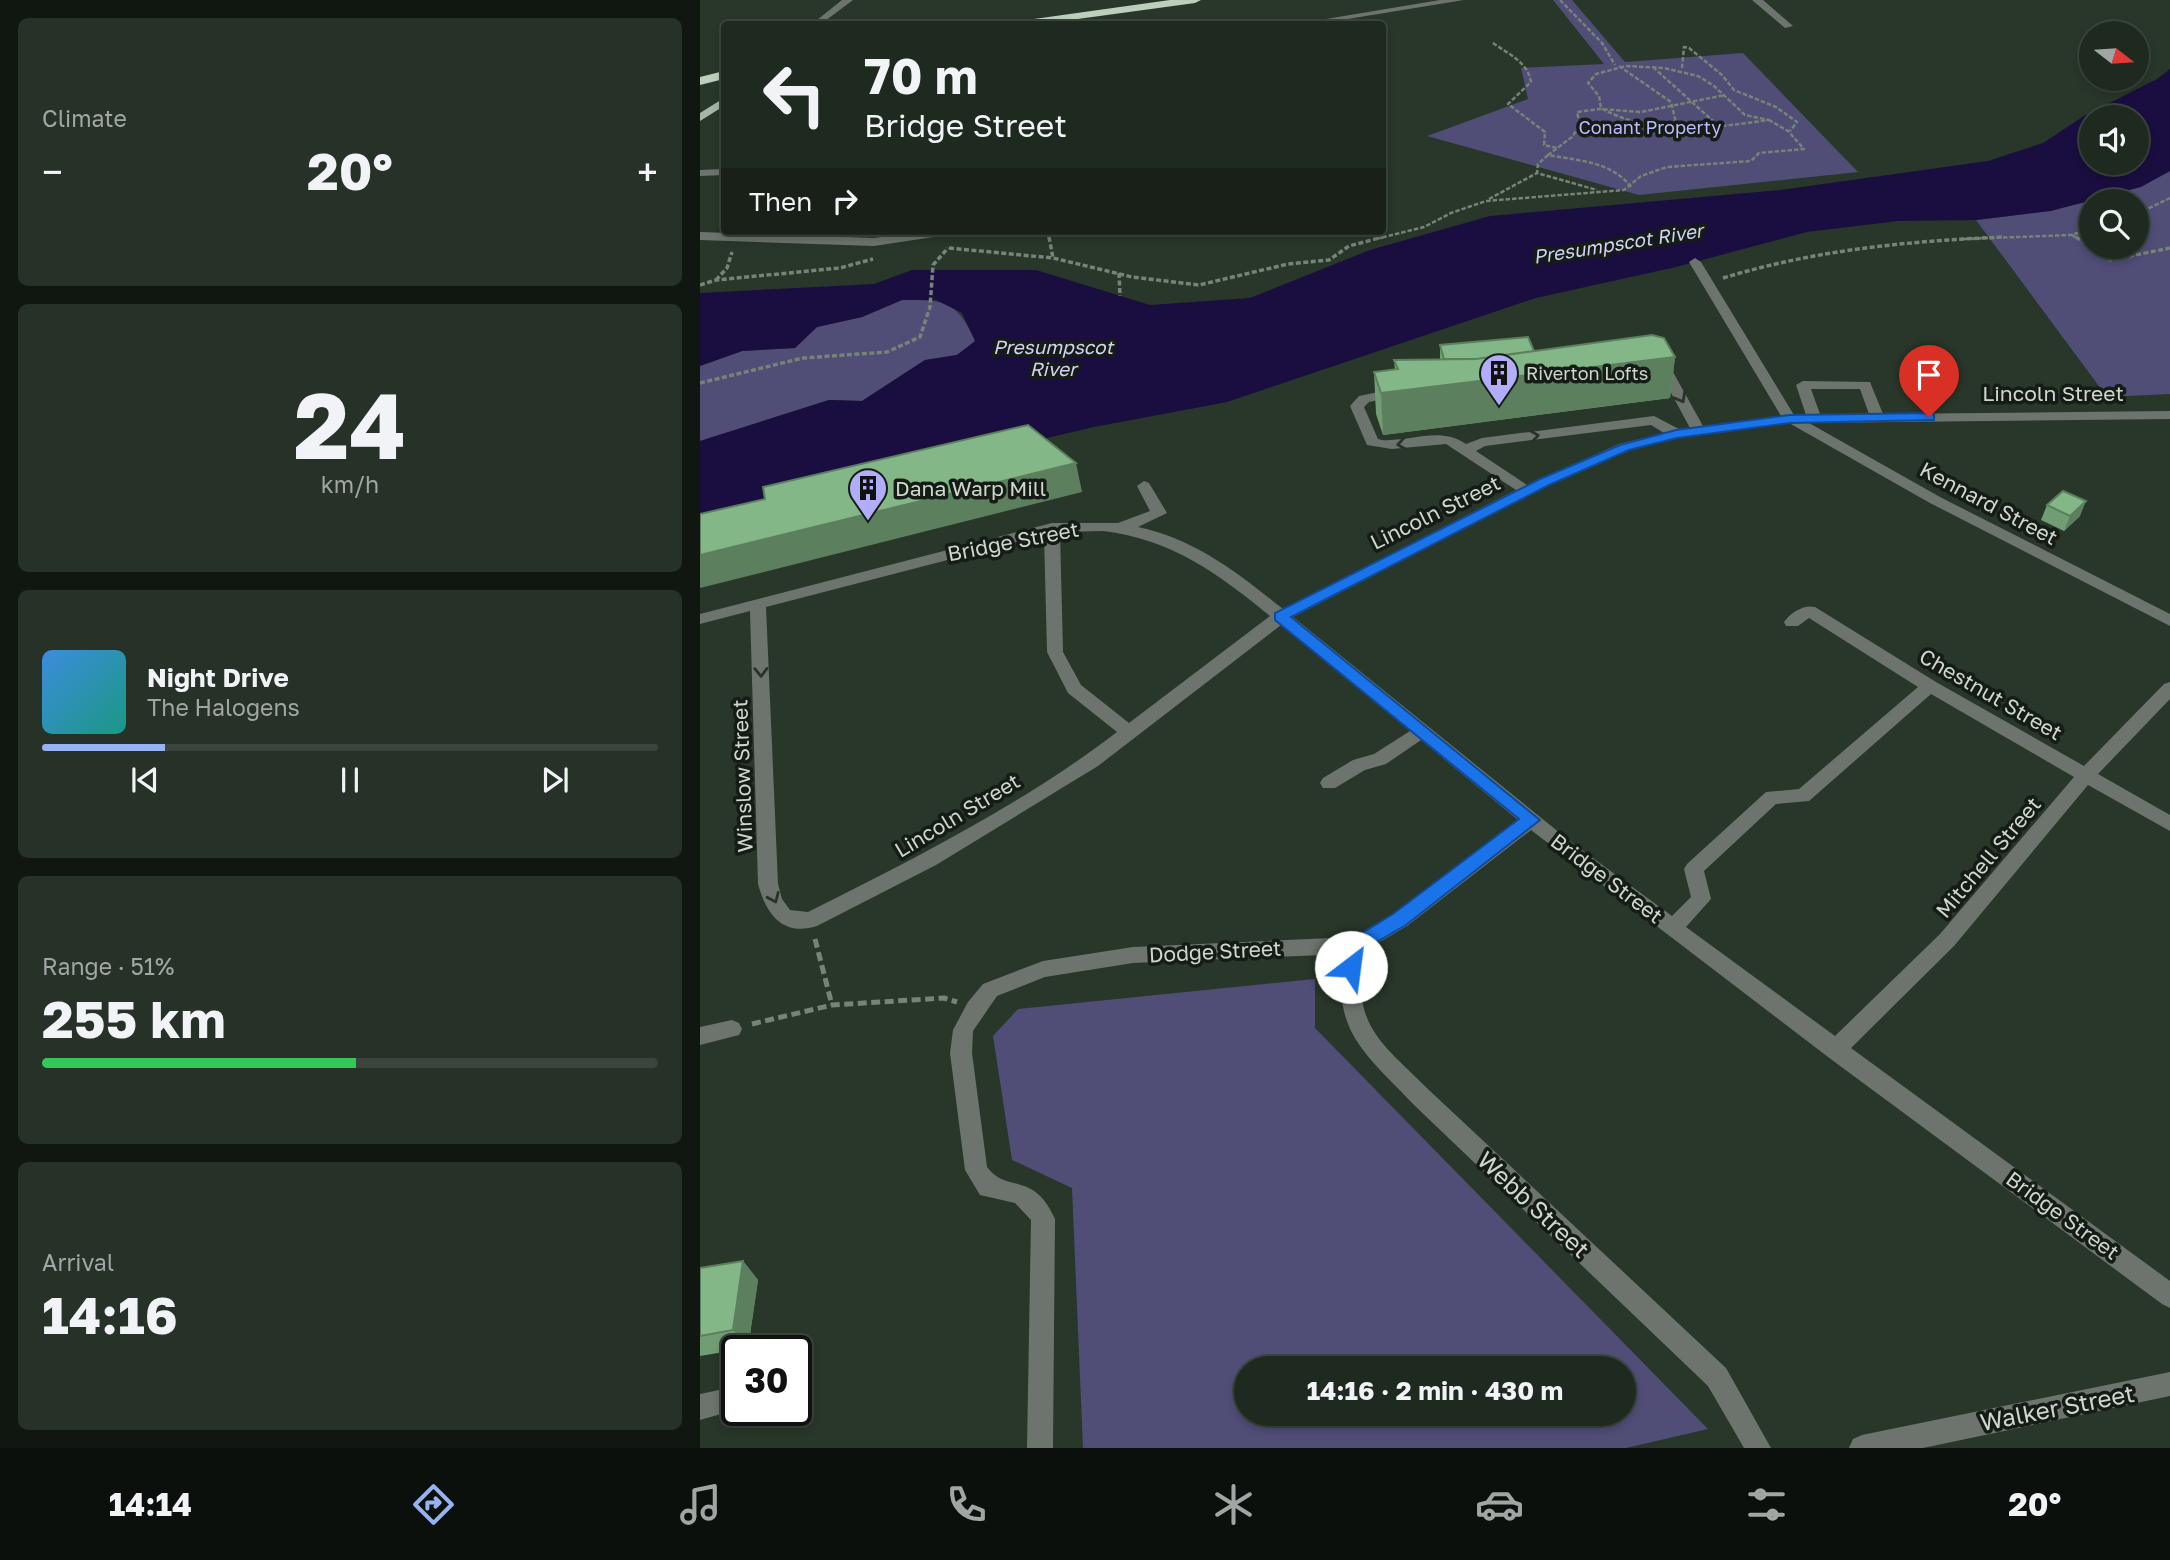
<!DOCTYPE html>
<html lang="en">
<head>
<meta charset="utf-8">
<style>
	:root { --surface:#1e291f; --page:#263128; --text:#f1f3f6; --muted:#a1a6a4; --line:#3c453d; --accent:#95b2f1 }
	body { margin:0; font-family:"Golos Text",sans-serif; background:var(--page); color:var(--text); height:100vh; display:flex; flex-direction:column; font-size:26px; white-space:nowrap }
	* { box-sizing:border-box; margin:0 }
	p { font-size:23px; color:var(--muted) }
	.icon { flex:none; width:38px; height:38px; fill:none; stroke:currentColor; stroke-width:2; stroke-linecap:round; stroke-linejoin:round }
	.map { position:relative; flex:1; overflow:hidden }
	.details { display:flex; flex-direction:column; gap:18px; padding:18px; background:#101711; width:700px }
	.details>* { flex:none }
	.hud { position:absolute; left:21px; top:21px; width:665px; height:214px; border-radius:7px; box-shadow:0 4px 10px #0003,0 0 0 2px var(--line); background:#1e291f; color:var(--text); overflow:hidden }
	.needle { width:46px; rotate:107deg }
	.buttons { position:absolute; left:1379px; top:21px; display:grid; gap:14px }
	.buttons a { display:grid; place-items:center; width:70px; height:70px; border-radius:50%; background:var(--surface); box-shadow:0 4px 10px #0003,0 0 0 2px var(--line); font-size:35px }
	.speed { position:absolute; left:21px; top:1335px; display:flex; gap:14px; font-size:35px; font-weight:700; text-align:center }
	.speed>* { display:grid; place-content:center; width:91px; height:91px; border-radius:50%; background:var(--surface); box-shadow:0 4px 10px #0003,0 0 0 2px var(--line); line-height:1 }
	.speed .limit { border:4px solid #111; border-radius:10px; background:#fff; color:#111 }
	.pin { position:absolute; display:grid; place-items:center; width:60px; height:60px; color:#fff; margin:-72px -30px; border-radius:50% 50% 50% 0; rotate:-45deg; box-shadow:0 0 7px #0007 }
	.pin .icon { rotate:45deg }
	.me { position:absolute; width:77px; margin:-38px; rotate:30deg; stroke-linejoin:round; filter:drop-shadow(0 0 5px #0008) }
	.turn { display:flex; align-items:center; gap:24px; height:147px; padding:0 28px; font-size:32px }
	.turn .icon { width:91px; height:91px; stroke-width:2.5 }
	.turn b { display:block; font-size:49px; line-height:60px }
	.then { display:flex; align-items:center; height:66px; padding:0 28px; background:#0003; gap:14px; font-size:26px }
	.big { font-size:52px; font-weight:700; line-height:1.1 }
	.details .tile { flex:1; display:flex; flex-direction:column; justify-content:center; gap:10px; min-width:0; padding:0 24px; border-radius:10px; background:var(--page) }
	.details .dial { align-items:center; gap:0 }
	.dial b { font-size:91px; line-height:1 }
	.song { display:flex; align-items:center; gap:21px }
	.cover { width:84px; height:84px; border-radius:10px; background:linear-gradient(135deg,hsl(210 70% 55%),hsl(170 70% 35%)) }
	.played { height:7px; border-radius:4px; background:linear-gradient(90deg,var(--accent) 20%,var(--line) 20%) }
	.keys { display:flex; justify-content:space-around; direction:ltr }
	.heat { display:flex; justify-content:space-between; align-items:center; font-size:38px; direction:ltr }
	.charge { height:10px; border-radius:5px; background:linear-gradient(90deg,#34c759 51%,var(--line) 0) }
	.trip { position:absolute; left:534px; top:1356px; width:402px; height:70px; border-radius:35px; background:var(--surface); box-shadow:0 4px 10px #0003,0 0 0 2px var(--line); font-weight:700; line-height:70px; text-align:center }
	.tab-bar { display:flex; height:112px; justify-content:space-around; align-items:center; background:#0c100c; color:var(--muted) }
	.tab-bar .icon { width:49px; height:49px }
	.tab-bar .selected { color:var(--accent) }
	.tab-bar b { font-size:32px; color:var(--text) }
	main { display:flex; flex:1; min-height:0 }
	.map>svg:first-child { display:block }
	.green { fill:#504d77; fill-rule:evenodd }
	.water { fill:#190e3f; fill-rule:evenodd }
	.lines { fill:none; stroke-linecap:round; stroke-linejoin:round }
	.path-far2 { stroke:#768377; stroke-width:2.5; stroke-dasharray:4.5 2; stroke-linecap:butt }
	.path-far1 { stroke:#768377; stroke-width:3.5; stroke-dasharray:5 2.5; stroke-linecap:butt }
	.path { stroke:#768377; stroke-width:5; stroke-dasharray:9 4.5; stroke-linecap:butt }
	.minor { fill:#6d746d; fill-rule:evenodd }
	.major { fill:#a5b5a6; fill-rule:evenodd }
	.highway { fill:#bccfbd; fill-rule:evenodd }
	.wall { fill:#719d74 }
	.shaded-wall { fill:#5c805e }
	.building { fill:#83b787; stroke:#5c805e; stroke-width:2 }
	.oneway { stroke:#2b322c }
	.route { fill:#1a73e8; stroke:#114b97; stroke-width:2 }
	.labels { text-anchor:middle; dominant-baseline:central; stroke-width:7; stroke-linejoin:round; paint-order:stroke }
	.far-park-label { font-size:18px; fill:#bdbafd; stroke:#151c16 }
	.far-poi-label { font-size:18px; fill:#ced7ce; stroke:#151c16; text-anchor:start }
	.far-water-label { font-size:19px; font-style:italic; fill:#d3d2f5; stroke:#151c16 }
	.street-label { font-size:21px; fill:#ced7ce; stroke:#151c16 }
	.poi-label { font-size:21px; fill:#ced7ce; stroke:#151c16; text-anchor:start }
	.near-street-label { font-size:24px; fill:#ced7ce; stroke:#151c16 }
</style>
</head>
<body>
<main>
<section class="details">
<div class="tile"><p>Climate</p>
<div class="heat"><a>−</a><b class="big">20°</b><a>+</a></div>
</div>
<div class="tile dial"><b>24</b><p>km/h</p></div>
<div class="tile">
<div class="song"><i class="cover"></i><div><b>Night Drive</b><p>The Halogens</p></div></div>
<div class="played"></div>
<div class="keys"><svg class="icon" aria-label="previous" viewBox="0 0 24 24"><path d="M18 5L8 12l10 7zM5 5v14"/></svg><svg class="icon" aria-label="pause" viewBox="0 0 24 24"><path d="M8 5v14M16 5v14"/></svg><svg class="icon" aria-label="next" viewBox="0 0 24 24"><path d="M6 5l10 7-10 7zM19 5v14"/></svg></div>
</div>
<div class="tile"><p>Range · 51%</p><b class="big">255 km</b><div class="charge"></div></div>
<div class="tile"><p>Arrival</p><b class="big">14:16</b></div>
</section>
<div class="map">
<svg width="1470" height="1448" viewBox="0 0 1470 1448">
	<rect width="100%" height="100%" fill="#283729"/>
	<!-- green -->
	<path class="green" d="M853 0H872L925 62 1043 53 1158 172 939 195 727 136 828 99 821 68 904 64Z
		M1470 171V394L1407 397 1276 220C1342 212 1411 203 1470 171ZM1391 201H1437V247H1391Z
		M202 300C247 300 255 300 276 341L257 355 225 360 162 401 129 400 0 441V366L42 351 95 348 117 327 162 317Z
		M615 979V1028L1008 1429 926 1448H383L372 1188 312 1160 293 1036 318 1009ZM924 1368V1414H546V1368Z"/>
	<!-- water -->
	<path class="water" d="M1470 69V171L1441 187 1351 211 1276 220 1198 221 1107 232 976 267 836 298 527 402 394 427 0 519V441L129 400 162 401 225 360 257 355 275 341 262 313 236 300H202L162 317 117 327 95 348 42 351 0 366V293L174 284 212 270H336L450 305 550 298 670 250 790 216 1080 190 1288 161 1343 143 1384 116 1457 79ZM1391 117H1437V163H1391Z"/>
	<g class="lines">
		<!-- path-far2 -->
		<path class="path-far2" d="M860 0 902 43 915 65
			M793 43C808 54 828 62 831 82L808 104 845 132 844 145 857 148
			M919 66 971 102 977 127 1013 121 954 68
			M926 66 964 68 998 76 1014 86 1045 115 1069 120C1010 128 956 138 901 108L899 96 888 83 896 74Z
			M982 68 984 47 989 48 1022 75 1034 90 1076 107 1097 122 1090 131
			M848 155 838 164 837 173 897 190
			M931 187C911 161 879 161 848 155L872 137 880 125 877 112 900 109 941 112 1025 95
			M789 199 837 173
			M1437 214 1470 198
			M348 231 349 239
			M1372 235 1378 239
			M676 239 724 227 751 213 786 201 924 190 941 176 967 167 1051 161 1059 153 1104 149 1088 131 1069 120
			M1264 239 1371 235 1391 229"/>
		<!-- path-far1 -->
		<path class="path-far1" d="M349 237 353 258
			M1376 237 1411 260 1470 248
			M249 248 353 258 432 277 499 285 588 264 629 260 649 246 683 237
			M419 273 420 296
			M1023 278C1115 250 1208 241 1304 237
			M16 280 27 268 32 252
			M0 285 16 280 140 268 173 259
			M0 383 103 358 187 352 220 337 230 307 233 265 248 248"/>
		<!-- path -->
		<path class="path" d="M115 939 132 1005
			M52 1024 132 1005 244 998 257 1002"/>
		<!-- minor -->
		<path class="minor" d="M142 0H153L121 24H112Z
			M740 0H764L617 24H596Z
			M1052 0H1063L1093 26 1085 28Z
			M24 169V175L0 176V170Z
			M223 231H253L247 235 174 246 0 240V232L174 238Z
			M995 258 1001 262 1094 415H1106L1096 385 1103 381 1170 382 1183 414 1470 411V419L1109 423 1240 497 1470 614V626L1230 503 1089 423 976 438 929 450 849 485 593 617 871 842 972 916 991 897 984 869 987 864 1066 792 1099 789 1218 687 1109 618 1098 626H1086L1084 622C1090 613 1104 604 1115 607L1236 682 1384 766 1464 684 1470 682V699L1398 774 1470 815V831L1388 785 1254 946 1151 1048 1470 1281V1308L1462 1304 1128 1057 831 830 707 926 666 950C649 1025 681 1042 730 1091L1026 1368 1071 1448H1044L1008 1386 714 1105C666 1054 629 1030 645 954L433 963 345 977 297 996 273 1031 272 1053 287 1167C307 1194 333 1170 355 1219L353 1448H327L331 1220 315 1203 280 1195 265 1170 250 1053 253 1030 268 1002 283 984 343 961 433 947 654 937 693 914 818 820 721 740 686 764 665 770 635 788H623L620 783 623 778 653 760 674 754 710 731 581 625 398 766 236 865 117 926C82 937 66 913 58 884L50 611 0 624V614L352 523H418L450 511 437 486 444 481 449 483 467 513 438 527C495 539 538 573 583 609L816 490 746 444 692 449 667 445 650 406 659 396 698 388 705 392 703 395 669 402 664 407 678 439 682 440C712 442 739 426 766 444L782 438 954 416 979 429 990 428 963 378 947 368 954 364 973 372 1003 426 1081 416 989 262ZM1111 389H1160L1169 414H1120ZM951 425 964 433 919 444 827 485 776 451 785 446ZM403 531C471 539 519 574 570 616L429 723 381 685 363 652 360 532ZM344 535 347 652 368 693 417 732C323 804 214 859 108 912L90 910 82 899 78 884 66 607ZM1231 694 1374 777 1240 934 1135 1036 986 927 1011 899 1004 871 1076 804 1109 801Z
			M32 1020 39 1023 42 1029 39 1035 0 1045V1027Z
			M1470 1372V1396L1223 1448H1149L1153 1439 1162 1435Z
			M19 1390 28 1394 32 1403 28 1412 0 1420V1394Z"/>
		<!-- major -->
		<path class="major" d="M24 98V106L0 121V113Z"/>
		<!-- highway -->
		<path class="highway" d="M470 0H501L495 3 341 24H285L291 21 334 19Z
			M24 71V79L0 85V77Z"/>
	</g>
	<!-- wall -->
	<path class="wall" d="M740 345 834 351 975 357 970 398 683 435 676 414 674 372 695 370 694 360 740 359Z
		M1347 505 1380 516 1364 531 1341 520Z
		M43 1261 58 1280 48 1348 0 1356V1268Z"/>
	<!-- shaded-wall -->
	<path class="shaded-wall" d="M975 357 970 398 683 435 681 393Z
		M376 463 382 492 0 588V555Z
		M1386 501 1380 516 1364 531 1370 516Z
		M43 1261 58 1280 48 1348 33 1330Z"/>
	<!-- building -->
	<path class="building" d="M952 335 964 338 975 357 681 393 674 372 698 369 694 360 776 359Z
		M828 337 834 351 776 359H744L740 345Z
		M328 425 376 463 0 555V514L65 499 63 487Z
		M1363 491 1386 501 1370 516 1347 505Z
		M43 1261 33 1330 0 1336V1268Z"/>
	<!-- one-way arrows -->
	<defs><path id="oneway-chevron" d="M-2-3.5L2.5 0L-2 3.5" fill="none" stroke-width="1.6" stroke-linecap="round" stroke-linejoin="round" transform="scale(1.75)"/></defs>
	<g class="oneway">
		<use href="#oneway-chevron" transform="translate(981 398) rotate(61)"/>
		<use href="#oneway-chevron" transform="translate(834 436) rotate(-8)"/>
		<use href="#oneway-chevron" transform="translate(702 444) rotate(171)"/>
		<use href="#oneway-chevron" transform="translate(61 672) rotate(89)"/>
		<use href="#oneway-chevron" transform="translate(74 898) rotate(66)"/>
	</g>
	<!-- route -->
	<path class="route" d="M1229 413 1234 414V420L1090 423 977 438 929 450 849 485 591 617 840 820 706 925 665 949 658 973H644L642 967 651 940 693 914 819 819 575 620V613L840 479 920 445 976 430 1090 415Z"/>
	<!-- icons -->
	<defs>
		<symbol id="building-pin" viewBox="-11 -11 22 30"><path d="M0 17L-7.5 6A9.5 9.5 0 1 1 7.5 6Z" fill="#b2adf9" stroke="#151c16"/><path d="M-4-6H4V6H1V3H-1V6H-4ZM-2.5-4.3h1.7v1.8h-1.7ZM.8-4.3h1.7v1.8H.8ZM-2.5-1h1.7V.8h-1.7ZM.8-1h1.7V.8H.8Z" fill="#111"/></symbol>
	</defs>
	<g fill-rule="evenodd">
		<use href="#building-pin" x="777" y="351" width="44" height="60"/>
		<use href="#building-pin" x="146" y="466" width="44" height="60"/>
	</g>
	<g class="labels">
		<!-- far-park labels -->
		<g class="far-park-label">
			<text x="950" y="127">Conant Property</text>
		</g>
		<!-- far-poi labels -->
		<g class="far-poi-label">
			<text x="826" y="373">Riverton Lofts</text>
		</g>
		<!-- far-water labels -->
		<g class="far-water-label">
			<text transform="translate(918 243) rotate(-9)">Presumpscot River</text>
			<text x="353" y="346">Presumpscot<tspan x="353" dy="22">River</tspan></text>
		</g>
		<!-- street labels -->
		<g class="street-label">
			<text x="1353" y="393">Lincoln Street</text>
			<text transform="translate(1289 503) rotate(28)">Kennard Street</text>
			<text transform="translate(735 512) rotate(-26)">Lincoln Street</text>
			<text transform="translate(313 541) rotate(-11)">Bridge Street</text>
			<text transform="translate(1291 694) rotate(30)">Chestnut Street</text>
			<text transform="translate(42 776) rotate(-92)">Winslow Street</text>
			<text transform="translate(257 815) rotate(-31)">Lincoln Street</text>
			<text transform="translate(1288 857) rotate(-50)">Mitchell Street</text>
			<text transform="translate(907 878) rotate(37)">Bridge Street</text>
			<text transform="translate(515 951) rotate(-3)">Dodge Street</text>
			<text transform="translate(1363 1215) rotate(36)">Bridge Street</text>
		</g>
		<!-- poi labels -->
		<g class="poi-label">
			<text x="195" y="488">Dana Warp Mill</text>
		</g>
		<!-- near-street labels -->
		<g class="near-street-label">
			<text transform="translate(834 1204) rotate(43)">Webb Street</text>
			<text transform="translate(1357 1407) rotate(-11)">Walker Street</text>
		</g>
	</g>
</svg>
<div class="buttons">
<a><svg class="needle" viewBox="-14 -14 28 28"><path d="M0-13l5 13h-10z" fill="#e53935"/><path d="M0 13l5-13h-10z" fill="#a1a6a4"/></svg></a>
<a><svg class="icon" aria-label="sound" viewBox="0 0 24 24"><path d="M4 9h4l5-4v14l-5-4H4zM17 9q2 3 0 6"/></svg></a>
<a><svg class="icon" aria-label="search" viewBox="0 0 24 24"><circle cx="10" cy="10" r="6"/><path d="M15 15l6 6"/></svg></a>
</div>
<div class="speed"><div class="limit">30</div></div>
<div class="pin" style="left:1229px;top:417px;background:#d93025"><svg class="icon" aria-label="arrive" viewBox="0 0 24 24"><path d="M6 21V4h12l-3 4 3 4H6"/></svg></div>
<svg class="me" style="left:651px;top:967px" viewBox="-20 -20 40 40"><circle r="19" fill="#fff"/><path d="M0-13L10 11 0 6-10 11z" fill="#1a73e8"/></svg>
<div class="trip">14:16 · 2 min · 430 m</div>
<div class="hud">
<div class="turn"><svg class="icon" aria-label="left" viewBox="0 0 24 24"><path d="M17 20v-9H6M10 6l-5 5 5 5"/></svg><div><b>70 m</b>Bridge Street</div></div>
<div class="then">Then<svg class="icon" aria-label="right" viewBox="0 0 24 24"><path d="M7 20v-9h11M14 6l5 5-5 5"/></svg></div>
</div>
</div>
</main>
<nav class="tab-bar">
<b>14:14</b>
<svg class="icon selected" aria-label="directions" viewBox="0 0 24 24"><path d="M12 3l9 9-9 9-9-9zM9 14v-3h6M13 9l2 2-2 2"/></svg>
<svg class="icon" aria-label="music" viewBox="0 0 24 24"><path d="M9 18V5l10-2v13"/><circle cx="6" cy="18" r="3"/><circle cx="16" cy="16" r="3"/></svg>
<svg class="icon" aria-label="phone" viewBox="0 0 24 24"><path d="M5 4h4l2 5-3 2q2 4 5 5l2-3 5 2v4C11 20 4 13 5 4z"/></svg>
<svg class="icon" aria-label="climate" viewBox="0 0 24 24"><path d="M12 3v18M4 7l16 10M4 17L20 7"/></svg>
<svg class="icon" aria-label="car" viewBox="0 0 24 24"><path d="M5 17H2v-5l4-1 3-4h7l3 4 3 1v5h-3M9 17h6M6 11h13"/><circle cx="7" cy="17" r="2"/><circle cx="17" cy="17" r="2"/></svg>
<svg class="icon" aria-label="filters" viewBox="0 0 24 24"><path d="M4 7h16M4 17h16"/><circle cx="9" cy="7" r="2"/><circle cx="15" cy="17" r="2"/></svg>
<b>20°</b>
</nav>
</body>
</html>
